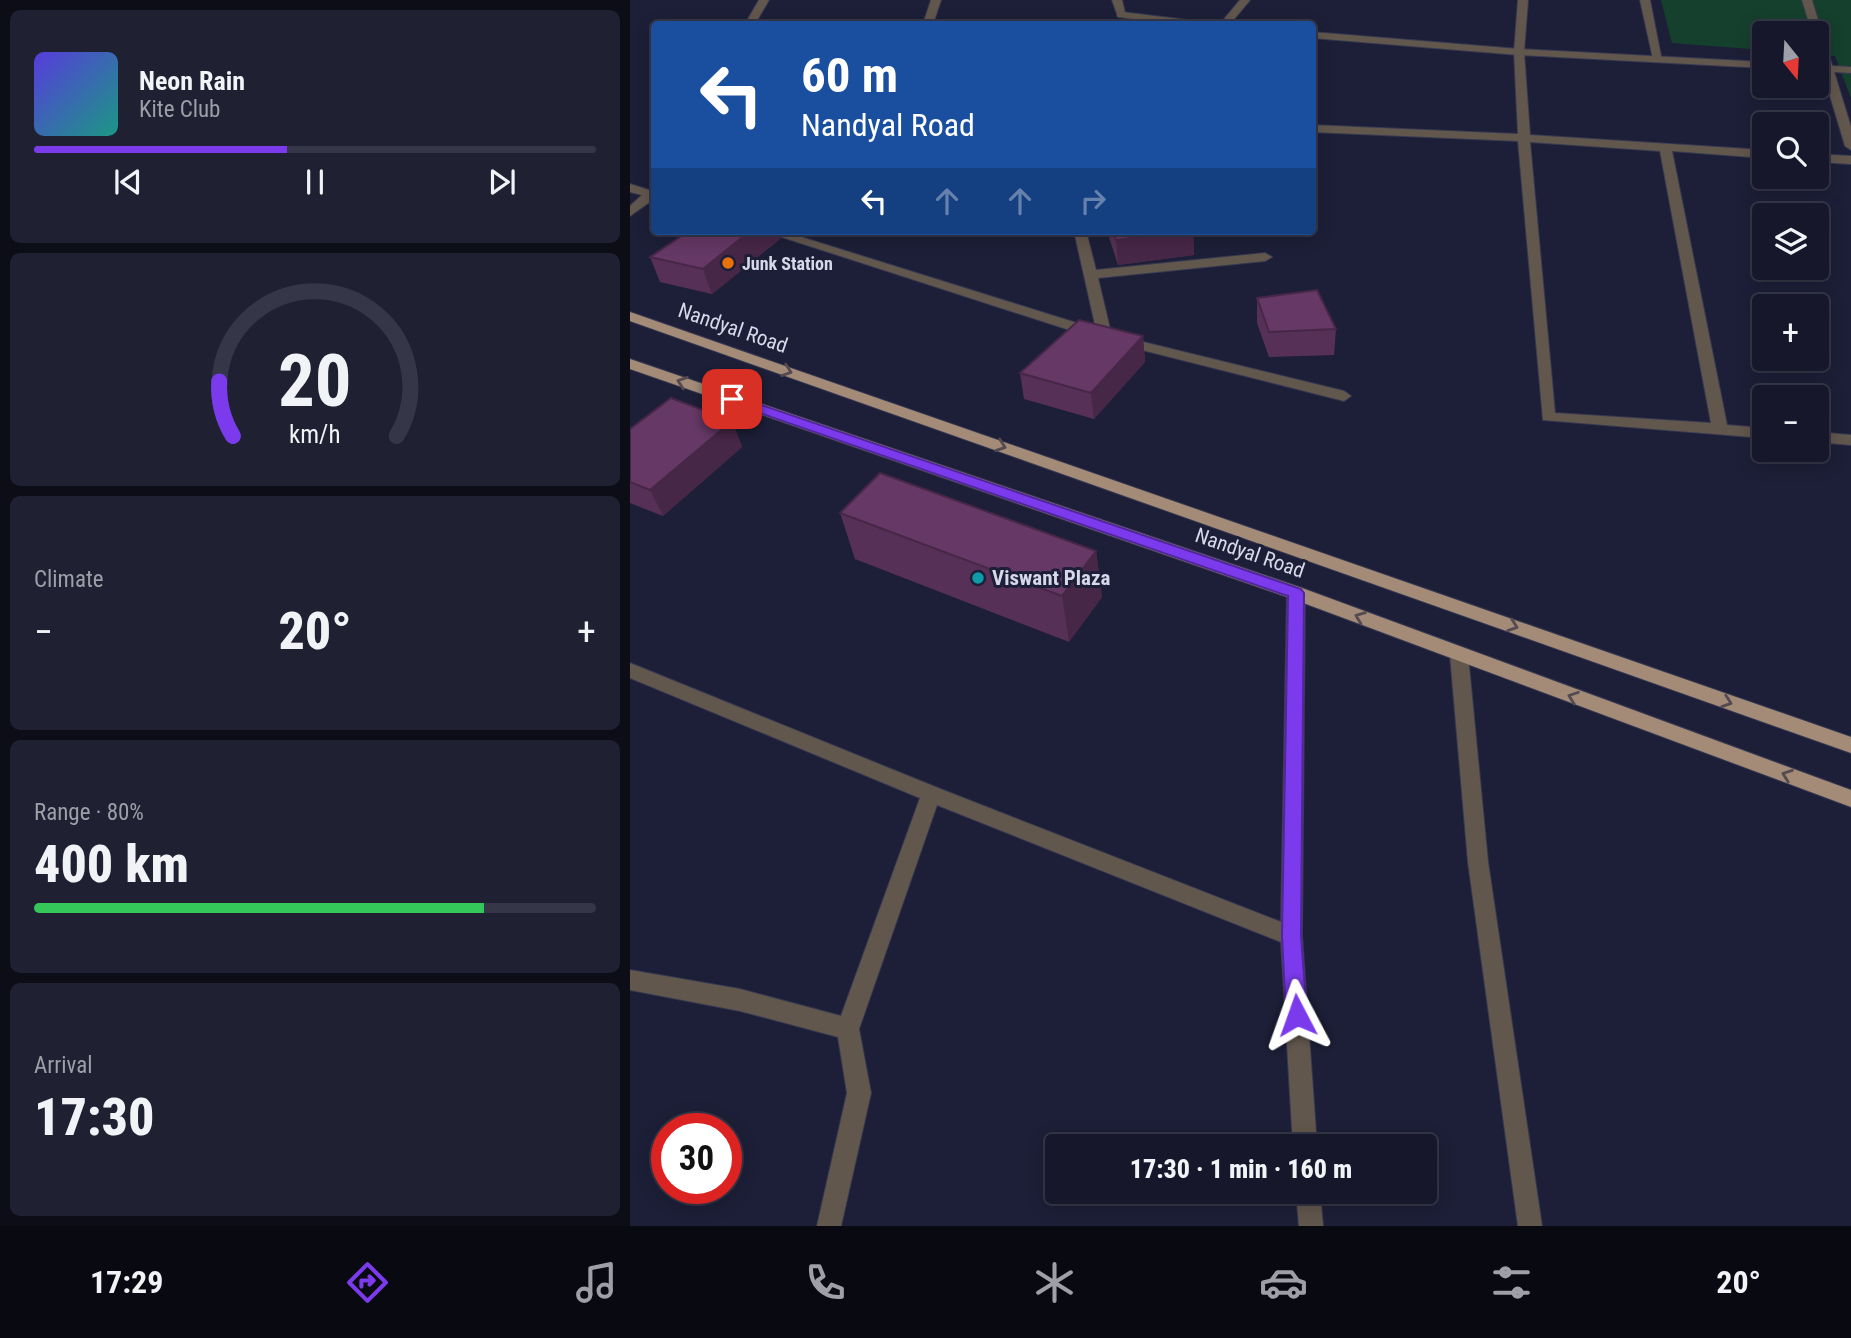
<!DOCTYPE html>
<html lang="en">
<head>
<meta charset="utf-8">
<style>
	:root { --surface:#16172a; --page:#1f2032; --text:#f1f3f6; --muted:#9e9fa8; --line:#353647; --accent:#7c3aed }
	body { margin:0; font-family:"Roboto Condensed",sans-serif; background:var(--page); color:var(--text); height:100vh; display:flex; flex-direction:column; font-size:26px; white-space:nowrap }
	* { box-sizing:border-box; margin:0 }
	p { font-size:23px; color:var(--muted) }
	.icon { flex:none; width:38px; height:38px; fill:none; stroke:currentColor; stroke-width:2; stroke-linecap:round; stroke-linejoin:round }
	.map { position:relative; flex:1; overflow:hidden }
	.panel { display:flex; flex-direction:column; gap:10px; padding:10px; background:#0c0d17; width:630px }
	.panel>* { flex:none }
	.hud { position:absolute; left:21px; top:21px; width:665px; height:214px; border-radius:7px; box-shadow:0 4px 18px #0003,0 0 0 2px var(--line); background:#1a4fa0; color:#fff; overflow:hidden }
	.needle { width:46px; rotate:162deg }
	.controls { position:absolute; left:1122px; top:21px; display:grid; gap:14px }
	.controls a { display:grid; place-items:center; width:77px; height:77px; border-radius:7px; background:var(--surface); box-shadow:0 4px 18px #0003,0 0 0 2px var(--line); font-size:35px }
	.speed { position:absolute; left:21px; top:1113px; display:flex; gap:14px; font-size:35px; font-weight:700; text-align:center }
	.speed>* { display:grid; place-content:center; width:91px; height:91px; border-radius:50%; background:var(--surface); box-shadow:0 4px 18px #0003,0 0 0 2px var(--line); line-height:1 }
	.speed .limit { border:10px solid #d22; background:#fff; color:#111 }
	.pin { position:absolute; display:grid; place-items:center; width:60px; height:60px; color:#fff; margin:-30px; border-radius:14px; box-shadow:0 4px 10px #0006 }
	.me { position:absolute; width:77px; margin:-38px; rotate:356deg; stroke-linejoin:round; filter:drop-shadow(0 0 5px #0008) }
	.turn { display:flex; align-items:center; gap:24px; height:147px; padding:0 35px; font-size:32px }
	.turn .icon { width:91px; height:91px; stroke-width:2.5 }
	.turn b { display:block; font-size:49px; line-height:60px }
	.lanes { display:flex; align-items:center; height:66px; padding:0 35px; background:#0003; justify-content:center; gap:35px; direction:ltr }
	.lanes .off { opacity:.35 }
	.big { font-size:52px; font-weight:800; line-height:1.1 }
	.panel .tile { flex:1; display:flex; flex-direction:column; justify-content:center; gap:10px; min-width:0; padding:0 24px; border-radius:10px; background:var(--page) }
	.panel .dial { align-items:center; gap:0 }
	.dial svg { height:182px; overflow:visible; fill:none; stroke:var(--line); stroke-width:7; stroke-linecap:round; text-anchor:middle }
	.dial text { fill:var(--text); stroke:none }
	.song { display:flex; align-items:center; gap:21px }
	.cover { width:84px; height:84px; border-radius:10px; background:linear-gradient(135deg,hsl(250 70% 55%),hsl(170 70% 35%)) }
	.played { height:7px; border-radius:4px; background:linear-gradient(90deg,var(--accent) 45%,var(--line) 45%) }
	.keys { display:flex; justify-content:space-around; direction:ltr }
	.heat { display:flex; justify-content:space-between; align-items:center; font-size:38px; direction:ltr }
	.charge { height:10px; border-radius:5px; background:linear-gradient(90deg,#34c759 80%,var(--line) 0) }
	.trip { position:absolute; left:415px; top:1134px; width:392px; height:70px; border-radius:7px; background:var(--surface); box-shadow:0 4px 18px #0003,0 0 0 2px var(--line); font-weight:800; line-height:70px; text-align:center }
	.menu { display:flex; height:112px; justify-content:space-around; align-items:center; background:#090911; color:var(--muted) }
	.menu .icon { width:49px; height:49px }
	.menu .active { color:var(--accent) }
	.menu b { font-size:32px; color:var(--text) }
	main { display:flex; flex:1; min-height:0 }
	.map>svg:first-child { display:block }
	.green { fill:#15402d }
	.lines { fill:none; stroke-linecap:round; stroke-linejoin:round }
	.minor-casing { stroke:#373951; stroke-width:2 }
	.tertiary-casing { stroke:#373951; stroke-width:2 }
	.primary-casing { stroke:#373951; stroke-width:2 }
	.minor { fill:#62574d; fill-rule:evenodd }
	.tertiary { fill:#62574d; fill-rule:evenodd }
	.primary { fill:#a38b78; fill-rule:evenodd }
	.wall { fill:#573057 }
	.shaded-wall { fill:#472747 }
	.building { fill:#653865; stroke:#472747; stroke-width:2 }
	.oneway { stroke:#534a52 }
	.route { fill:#7c3aed; stroke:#51269a; stroke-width:2 }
	.food-dot { fill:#e8710a; stroke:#1d1f38; stroke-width:2.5 }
	.culture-dot { fill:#0f9aa8; stroke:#1d1f38; stroke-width:2.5 }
	.labels { text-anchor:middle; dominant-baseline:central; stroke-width:6; stroke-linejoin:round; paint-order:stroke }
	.far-poi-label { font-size:18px; font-weight:bold; fill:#d7d9ea; stroke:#1d1f38; text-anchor:start }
	.street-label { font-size:21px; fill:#d7d9ea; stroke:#1d1f38 }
	.poi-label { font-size:21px; font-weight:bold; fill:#d7d9ea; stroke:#1d1f38; text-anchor:start }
</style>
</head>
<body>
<main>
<section class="panel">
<div class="tile">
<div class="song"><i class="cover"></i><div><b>Neon Rain</b><p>Kite Club</p></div></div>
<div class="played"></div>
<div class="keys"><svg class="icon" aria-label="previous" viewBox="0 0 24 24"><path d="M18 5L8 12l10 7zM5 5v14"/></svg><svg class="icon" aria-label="pause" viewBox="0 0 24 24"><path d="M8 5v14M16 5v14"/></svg><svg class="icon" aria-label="next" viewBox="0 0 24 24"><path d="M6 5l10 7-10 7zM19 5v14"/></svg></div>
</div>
<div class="tile dial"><svg viewBox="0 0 100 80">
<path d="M14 69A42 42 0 1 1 86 69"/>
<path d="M14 69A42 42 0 0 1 8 45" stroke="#7c3aed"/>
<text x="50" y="56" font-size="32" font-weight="700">20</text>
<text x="50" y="72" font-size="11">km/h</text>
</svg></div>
<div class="tile"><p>Climate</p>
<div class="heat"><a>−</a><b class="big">20°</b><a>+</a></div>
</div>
<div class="tile"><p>Range · 80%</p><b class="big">400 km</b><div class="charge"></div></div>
<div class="tile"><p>Arrival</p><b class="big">17:30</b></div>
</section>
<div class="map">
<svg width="1221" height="1226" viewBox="0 0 1221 1226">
	<rect width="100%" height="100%" fill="#1d1f38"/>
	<!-- green -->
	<path class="green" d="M1031 0H1221V98L1205 56 1187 54 1186 33H1134V50L1042 43Z"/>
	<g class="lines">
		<defs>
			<path id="minor" d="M129 0H139L125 24H115Z
				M301 0H311L303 24H293Z
				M482 0H492L496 17H488Z
				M610 0H620L600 24H590Z
				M888 0H898L894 52 900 135 1134 150V158L1042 151 1097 425 1134 428V438L913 420 888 141 682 132V125L888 134 884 52ZM900 142 1030 151 1081 423 925 413Z
				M1010 0H1020L1032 61 1023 59Z
				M1172 0H1182L1221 127V150L1215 146 1186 49V33H1182Z
				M1186 154 1221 156V164L1186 162Z
				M0 184 19 190 24 188V199L0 216V206L12 195 0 192Z
				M133 231H152L466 329 444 231H456L466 270 635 253 642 257 635 261 468 278 482 337 475 341 468 336H458Z
				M493 337 714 391 721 396 714 401 488 344V338Z
				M1186 432 1221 435V445L1186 442Z
				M666 587 672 588 675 593 672 936 687 1146H663L651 942 307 805 229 1029 241 1093 211 1226H187L217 1093 208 1037 110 1011 0 990V970L110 989 211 1016 290 798 0 678V663L308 788 651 922 657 593 660 588Z
				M829 648 835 650 838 655 858 862 912 1226H888L838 862 820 655 823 650Z
				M666 1192H690L693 1226H669Z"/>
			<path id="tertiary" d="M492 12 566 21 571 24H545L488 17 487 15Z
				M682 32 889 49 1134 62V68L889 55 682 38Z
				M1186 65 1221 67V73L1186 71Z"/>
			<path id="primary" d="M0 312 1221 737V753L0 321Z
				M0 359 672 588 1221 790V807L660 598 0 369Z"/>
		</defs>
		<!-- minor casing -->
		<use href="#minor" class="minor-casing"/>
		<!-- tertiary casing -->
		<use href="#tertiary" class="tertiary-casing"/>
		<!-- primary casing -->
		<use href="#primary" class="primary-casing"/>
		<!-- minor -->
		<use href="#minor" class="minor"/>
		<!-- tertiary -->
		<use href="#tertiary" class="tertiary"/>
		<!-- primary -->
		<use href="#primary" class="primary"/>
	</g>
	<!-- wall -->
	<path class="wall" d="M59 231H147L150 239 82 294 30 282 20 257Z
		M161 231H221L167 233Z
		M477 231H563L564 255 488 265Z
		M627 298 706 329 704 355 639 357 627 323Z
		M513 336 515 362 464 419 394 399 390 373Z
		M102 421 112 447 33 516 0 503V429Z
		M210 513 466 551 472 597 439 642 225 559Z"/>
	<!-- shaded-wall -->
	<path class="shaded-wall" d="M120 231H147L150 239 82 294 73 269Z
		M553 231H563L564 255 488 265 486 240Z
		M513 336 515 362 464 419 461 393Z
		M102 421 112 447 33 516 20 490Z
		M466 551 472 597 439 642 432 596Z"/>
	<!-- building -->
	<path class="building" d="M59 231H120L73 269 20 257Z
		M483 231H553L486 240Z
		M687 290 706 329 639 332 627 298Z
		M449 320 513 336 461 393 390 373Z
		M41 398 102 421 20 490 0 482V429Z
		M250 473 466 551 432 596 210 513Z"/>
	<!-- one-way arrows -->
	<defs><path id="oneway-chevron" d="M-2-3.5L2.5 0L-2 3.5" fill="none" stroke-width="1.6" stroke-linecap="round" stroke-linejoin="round" transform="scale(1.75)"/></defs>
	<g class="oneway">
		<use href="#oneway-chevron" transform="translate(157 371) rotate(19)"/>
		<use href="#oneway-chevron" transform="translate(52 382) rotate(-161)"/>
		<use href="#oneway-chevron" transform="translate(371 446) rotate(19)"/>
		<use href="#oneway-chevron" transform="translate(730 617) rotate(-159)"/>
		<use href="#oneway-chevron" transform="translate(883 626) rotate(19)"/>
		<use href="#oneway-chevron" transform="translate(943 697) rotate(-160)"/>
		<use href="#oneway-chevron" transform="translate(1097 702) rotate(19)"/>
		<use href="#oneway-chevron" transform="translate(1157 775) rotate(-160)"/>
	</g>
	<!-- route -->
	<path class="route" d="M102 395 671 589 674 593 671 936 677 1015 674 1022 667 1025 659 1022 656 1015 652 936 658 596 98 402 96 399Z"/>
	<!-- markers -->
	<circle class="food-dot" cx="98" cy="263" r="7"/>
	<circle class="culture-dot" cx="348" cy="578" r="7"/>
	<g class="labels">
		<!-- far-poi labels -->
		<g class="far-poi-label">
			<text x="112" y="263">Junk Station</text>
		</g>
		<!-- street labels -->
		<g class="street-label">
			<text transform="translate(103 328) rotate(19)">Nandyal Road</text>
			<text transform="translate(620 553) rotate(19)">Nandyal Road</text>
		</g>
		<!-- poi labels -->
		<g class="poi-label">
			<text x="362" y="578">Viswant Plaza</text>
		</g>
	</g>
</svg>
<div class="controls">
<a><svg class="needle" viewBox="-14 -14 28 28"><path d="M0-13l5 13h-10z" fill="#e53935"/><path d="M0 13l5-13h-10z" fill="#9e9fa8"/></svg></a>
<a><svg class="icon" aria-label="search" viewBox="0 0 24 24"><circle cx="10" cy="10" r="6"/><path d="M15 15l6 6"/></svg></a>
<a><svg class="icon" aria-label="layers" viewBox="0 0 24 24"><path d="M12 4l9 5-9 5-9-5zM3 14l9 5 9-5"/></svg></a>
<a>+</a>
<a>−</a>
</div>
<div class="speed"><div class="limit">30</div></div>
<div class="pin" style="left:102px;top:399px;background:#d93025"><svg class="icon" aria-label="arrive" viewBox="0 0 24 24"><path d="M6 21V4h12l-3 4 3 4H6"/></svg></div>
<svg class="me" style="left:667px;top:1015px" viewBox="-20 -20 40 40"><path d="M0-17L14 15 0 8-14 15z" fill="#7c3aed" stroke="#fff" stroke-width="4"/></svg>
<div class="trip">17:30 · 1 min · 160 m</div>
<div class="hud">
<div class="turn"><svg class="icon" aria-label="left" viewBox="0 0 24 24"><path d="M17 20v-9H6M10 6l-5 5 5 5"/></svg><div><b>60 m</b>Nandyal Road</div></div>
<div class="lanes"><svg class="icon" aria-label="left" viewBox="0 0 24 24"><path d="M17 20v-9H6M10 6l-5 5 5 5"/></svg><svg class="icon off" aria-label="ahead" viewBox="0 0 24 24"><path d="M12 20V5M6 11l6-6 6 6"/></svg><svg class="icon off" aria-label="ahead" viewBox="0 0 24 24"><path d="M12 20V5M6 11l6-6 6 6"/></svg><svg class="icon off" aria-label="right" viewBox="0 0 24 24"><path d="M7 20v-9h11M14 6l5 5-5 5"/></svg></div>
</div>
</div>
</main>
<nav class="menu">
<b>17:29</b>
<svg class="icon active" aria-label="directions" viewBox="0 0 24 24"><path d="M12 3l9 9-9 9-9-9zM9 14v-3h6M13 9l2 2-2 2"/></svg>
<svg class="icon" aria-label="music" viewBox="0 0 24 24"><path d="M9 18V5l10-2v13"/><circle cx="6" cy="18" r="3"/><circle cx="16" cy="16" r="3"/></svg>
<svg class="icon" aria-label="phone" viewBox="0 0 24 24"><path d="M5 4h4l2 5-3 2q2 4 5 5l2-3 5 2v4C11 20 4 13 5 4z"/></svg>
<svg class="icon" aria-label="climate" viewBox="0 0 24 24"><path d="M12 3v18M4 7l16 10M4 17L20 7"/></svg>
<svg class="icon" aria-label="car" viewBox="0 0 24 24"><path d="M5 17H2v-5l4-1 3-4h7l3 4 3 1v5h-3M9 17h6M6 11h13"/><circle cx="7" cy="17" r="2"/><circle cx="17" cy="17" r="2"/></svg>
<svg class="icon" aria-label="filters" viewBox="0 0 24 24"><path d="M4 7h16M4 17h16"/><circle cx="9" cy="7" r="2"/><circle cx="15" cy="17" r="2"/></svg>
<b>20°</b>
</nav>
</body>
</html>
